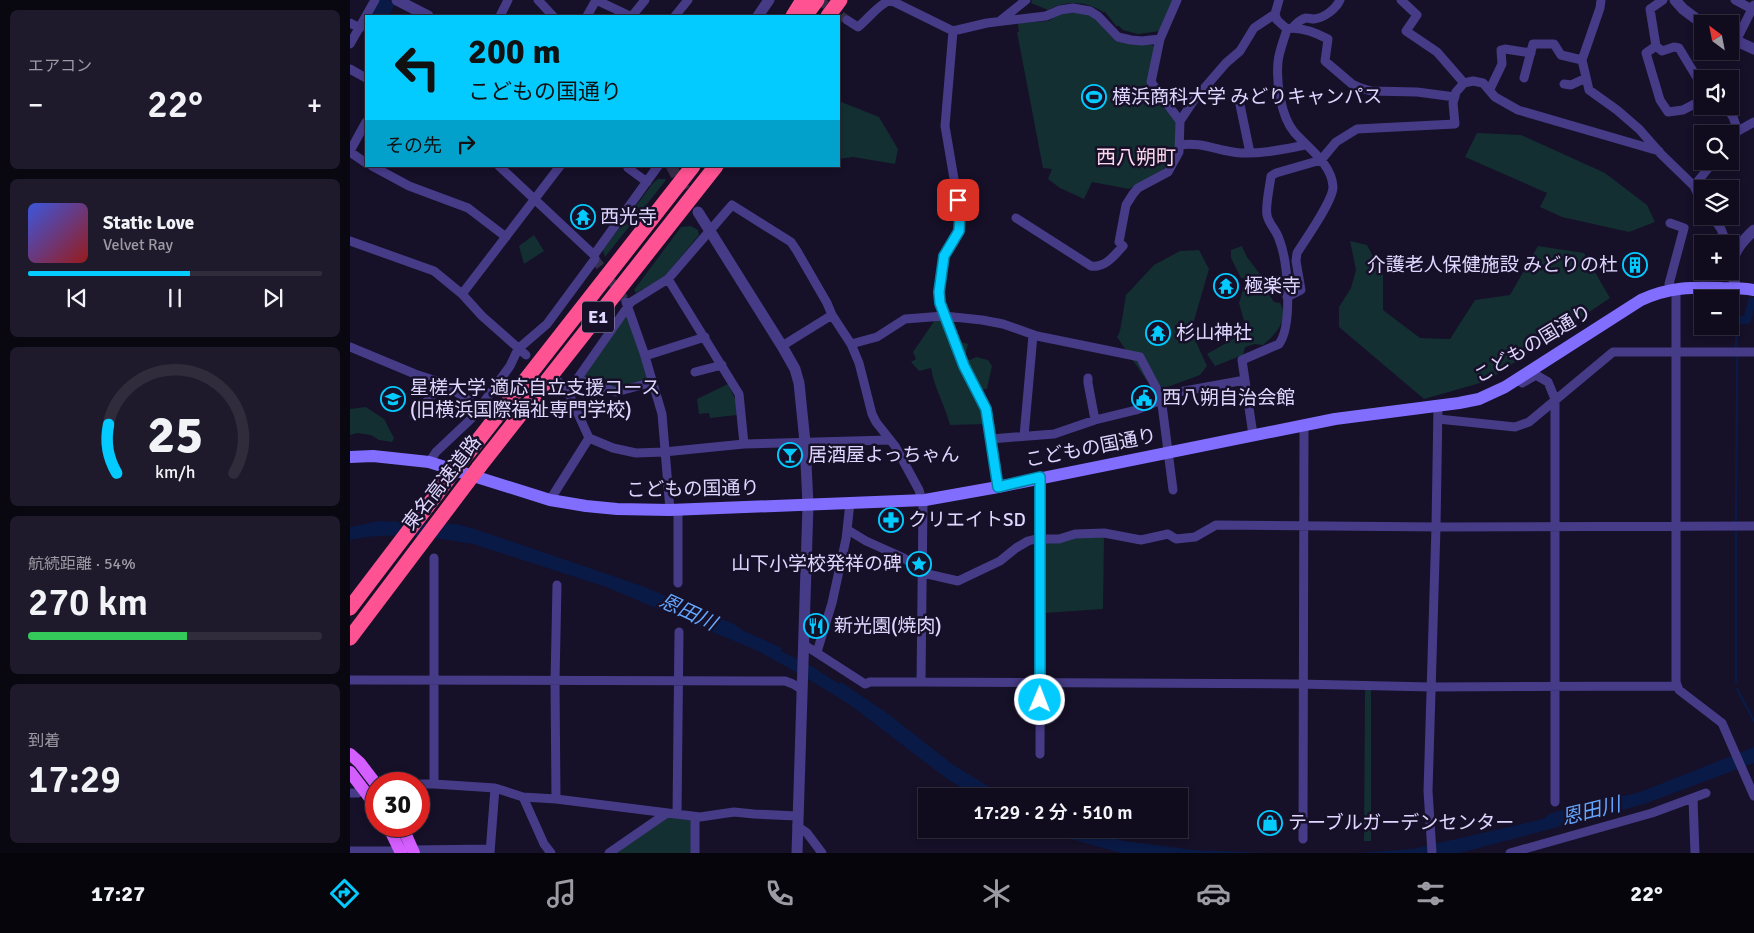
<!DOCTYPE html>
<html lang="ja">
<head>
<meta charset="utf-8">
<style>
	:root { --surface:#100c1e; --page:#1e1a2b; --text:#f1f3f6; --muted:#9c9ba4; --line:#302c3c; --accent:#03caff }
	body { margin:0; font-family:Signika,"Noto Sans JP",sans-serif; background:var(--page); color:var(--text); height:100vh; display:flex; flex-direction:column; font-size:19px; white-space:nowrap }
	* { box-sizing:border-box; margin:0 }
	p { font-size:16px; color:var(--muted) }
	.icon { flex:none; width:28px; height:28px; fill:none; stroke:currentColor; stroke-width:2; stroke-linecap:round; stroke-linejoin:round }
	.map { position:relative; flex:1; overflow:hidden }
	.panel { display:flex; flex-direction:column; gap:10px; padding:10px; background:#090710; width:350px }
	.panel>* { flex:none }
	.banner { position:absolute; left:15px; top:15px; width:475px; height:152px; border-radius:0px; box-shadow:0 2px 8px #0003,0 0 0 1px var(--line); background:#03caff; color:#111; overflow:hidden }
	.needle { width:32px; rotate:328deg }
	.tools { position:absolute; left:1344px; top:15px; display:grid; gap:10px }
	.tools a { display:grid; place-items:center; width:45px; height:45px; border-radius:0px; background:var(--surface); box-shadow:0 2px 8px #0003,0 0 0 1px var(--line); font-size:25px }
	.speed { position:absolute; left:15px; top:772px; display:flex; gap:10px; font-size:25px; font-weight:700; text-align:center }
	.speed>* { display:grid; place-content:center; width:65px; height:65px; border-radius:50%; background:var(--surface); box-shadow:0 2px 8px #0003,0 0 0 1px var(--line); line-height:1 }
	.speed .limit { border:8px solid #d22; background:#fff; color:#111 }
	.pin { position:absolute; display:grid; place-items:center; width:42px; height:42px; color:#fff; margin:-21px; border-radius:10px; box-shadow:0 2px 8px #0006 }
	.me { position:absolute; width:55px; margin:-28px; rotate:1deg; stroke-linejoin:round; filter:drop-shadow(0 0 4px #0008) }
	.turn { display:flex; align-items:center; gap:18px; height:105px; padding:0 20px; font-size:22px }
	.turn .icon { width:65px; height:65px; stroke-width:2.5 }
	.turn b { display:block; font-size:35px; line-height:42px }
	.then { display:flex; align-items:center; height:48px; padding:0 20px; background:#0003; gap:10px; font-size:19px }
	.big { font-size:38px; font-weight:600; line-height:1.1 }
	.panel .widget { flex:1; display:flex; flex-direction:column; justify-content:center; gap:8px; min-width:0; padding:0 18px; border-radius:8px; background:var(--page) }
	.panel .dial { align-items:center; gap:0 }
	.dial svg { height:130px; overflow:visible; fill:none; stroke:var(--line); stroke-width:7; stroke-linecap:round; text-anchor:middle }
	.dial text { fill:var(--text); stroke:none }
	.song { display:flex; align-items:center; gap:15px }
	.cover { width:60px; height:60px; border-radius:8px; background:linear-gradient(135deg,hsl(230 70% 55%),hsl(0 70% 35%)) }
	.played { height:5px; border-radius:2px; background:linear-gradient(90deg,var(--accent) 55%,var(--line) 55%) }
	.keys { display:flex; justify-content:space-around; direction:ltr }
	.heat { display:flex; justify-content:space-between; align-items:center; font-size:28px; direction:ltr }
	.charge { height:8px; border-radius:4px; background:linear-gradient(90deg,#34c759 54%,var(--line) 0) }
	.trip { position:absolute; left:568px; top:788px; width:270px; height:50px; border-radius:0px; background:var(--surface); box-shadow:0 2px 8px #0003,0 0 0 1px var(--line); font-weight:600; line-height:50px; text-align:center }
	.tab-bar { display:flex; height:80px; justify-content:space-around; align-items:center; background:#06050c; color:var(--muted) }
	.tab-bar .icon { width:35px; height:35px }
	.tab-bar .active { color:var(--accent) }
	.tab-bar b { font-size:22px; color:var(--text) }
	main { display:flex; flex:1; min-height:0 }
	.map>svg:first-child { display:block }
	.green { fill:#132f32 }
	.water { fill:#0a1a46 }
	.lines { fill:none; stroke-linecap:round; stroke-linejoin:round }
	.stream { stroke:#0a1a46; stroke-width:2.5 }
	.canal { stroke:#0a1a46; stroke-width:8 }
	.minor-tunnel { stroke:#342e48; stroke-width:9; stroke-dasharray:9 4.5; stroke-linecap:butt }
	.tertiary-tunnel { stroke:#342e48; stroke-width:11; stroke-dasharray:11 5.5; stroke-linecap:butt }
	.minor { stroke:#463b87; stroke-width:9 }
	.tertiary { stroke:#463b87; stroke-width:11 }
	.secondary { stroke:#816eff; stroke-width:12 }
	.primary { stroke:#d45eff; stroke-width:12 }
	.motorway { stroke:#ff5292; stroke-width:15 }
	.motorway-bridge { stroke:#ff5292; stroke-width:15 }
	.route-casing { stroke:#0283a6; stroke-width:12 }
	.route { stroke:#03caff; stroke-width:9 }
	.labels { text-anchor:middle; dominant-baseline:central; stroke-width:5; stroke-linejoin:round; paint-order:stroke }
	.shield { fill:#161028; stroke:#a39bbe; stroke-width:1 }
	.shield-label { font-size:18px; font-weight:bold; fill:#e0d6ff }
	.poi-label { font-size:19px; fill:#e0d6ff; stroke:#161028; text-anchor:start }
	.street-label { font-size:19px; fill:#e0d6ff; stroke:#161028 }
	.neighbourhood-label { font-size:20px; fill:#ffd8ed; stroke:#161028 }
	.water-label { font-size:20px; font-style:italic; fill:#65a6ff; stroke:#161028 }
</style>
</head>
<body>
<main>
<section class="panel">
<div class="widget"><p>エアコン</p>
<div class="heat"><a>−</a><b class="big">22°</b><a>+</a></div>
</div>
<div class="widget">
<div class="song"><i class="cover"></i><div><b>Static Love</b><p>Velvet Ray</p></div></div>
<div class="played"></div>
<div class="keys"><svg class="icon" aria-label="previous" viewBox="0 0 24 24"><path d="M18 5L8 12l10 7zM5 5v14"/></svg><svg class="icon" aria-label="pause" viewBox="0 0 24 24"><path d="M8 5v14M16 5v14"/></svg><svg class="icon" aria-label="next" viewBox="0 0 24 24"><path d="M6 5l10 7-10 7zM19 5v14"/></svg></div>
</div>
<div class="widget dial"><svg viewBox="0 0 100 80">
<path d="M14 69A42 42 0 1 1 86 69"/>
<path d="M14 69A42 42 0 0 1 9 39" stroke="#03caff"/>
<text x="50" y="56" font-size="32" font-weight="700">25</text>
<text x="50" y="72" font-size="11">km/h</text>
</svg></div>
<div class="widget"><p>航続距離 · 54%</p><b class="big">270 km</b><div class="charge"></div></div>
<div class="widget"><p>到着</p><b class="big">17:29</b></div>
</section>
<div class="map">
<svg width="1404" height="853" viewBox="0 0 1404 853">
	<rect width="100%" height="100%" fill="#161028"/>
	<!-- green -->
	<path class="green" d="M682 0H823L810 31 788 34 773 30 769 26H766L755 12H753C735 1 717 0 698 10L681 3Z
		M719 12C729 13 738 13 746 19 753 25 757 35 766 39 780 45 797 38 808 49L801 84 828 124 825 150 813 170 779 189 742 182 734 199 710 188 698 179 702 169 693 168 667 32H669L668 25 669 23 699 21 708 14Z
		M489 101 529 117 548 149 545 164 503 157 489 159Z
		M1127 133 1171 135 1255 173 1297 205 1305 222 1279 232 1212 217 1190 207 1197 193 1115 157Z
		M308 179H315L316 180 255 257 253 250 303 183Z
		M341 226 348 230 349 235 314 277 286 293 284 290 331 227Z
		M184 235 194 251 174 264 169 246Z
		M1000 241 1017 245 1033 275V310L1070 338 1100 339 1125 300 1160 295 1188 246 1234 253 1260 298 1137 381 1074 399 989 327V307L1001 288 1006 270Z
		M892 246 897 257 912 277 901 281 891 278 881 258V250Z
		M849 250 859 269 841 331 857 366 850 375 815 388 797 381 767 337 770 331 776 295 804 265 830 251Z
		M927 275 915 288 924 302 930 303C940 319 925 335 913 345L905 344 895 347 893 355 865 366 857 354 897 331 889 303 894 286 919 276Z
		M276 312 301 381 267 390 231 377Z
		M592 319 631 403 635 424 600 425C595 405 584 388 581 368L569 371 561 362 566 359 563 352 585 320Z
		M607 341 618 344 615 357 620 360 626 357 638 360 642 366 637 389H631C621 374 615 357 607 341Z
		M378 384 386 401 387 415 360 418 359 413 349 414 347 399Z
		M16 407 34 419 44 438 42 442 29 440 21 435 7 433 0 435V409Z
		M754 536 753 609 694 613V542L725 537Z
		M1015 689H1021V841H1014Z
		M318 817 340 820 342 823V853H264Z"/>
	<!-- water -->
	<path class="water" d="M29 0H38L46 4 38 16H20Z
		M29 521 106 524 125 529 292 586 384 624 392 630 432 648 431 651 463 667 489 684 491 682 537 713 602 764 654 796H625L596 778 500 705 458 679 408 651 256 587 123 544C83 537 40 531 0 540V527Z
		M1404 747V763L1294 804 1110 853H1007L1062 849 1193 819 1201 813 1290 792Z
		M692 829H727L774 841 844 850 918 853H771L710 836Z"/>
	<g class="lines">
		<!-- stream -->
		<path class="stream" d="M1355 299V293
			M1380 320H1387L1386 348
			M1386 523 1387 355
			M1386 682V528
			M1387 689 1404 721"/>
		<!-- canal -->
		<path class="canal" d="M1387 320H1397L1402 301"/>
		<!-- minor-tunnel -->
		<path class="minor-tunnel" d="M469 0 497 20
			M245 259 275 300"/>
		<!-- tertiary-tunnel -->
		<path class="tertiary-tunnel" d="M321 166 343 204"/>
		<!-- minor -->
		<path class="minor" d="M188 0 203 16
			M827 0 810 39 801 82 830 121
			M929 0 925 14 927 20 937 29C950 26 966 33 978 39L975 61 1002 84 1011 88 1021 91 1067 92 1105 97
			M1051 0 1067 15 1056 31 1087 52 1114 83
			M1313 0 1300 9 1306 46 1312 51 1324 47 1329 48 1352 86
			M1385 0 1404 10
			M150 16 158 0
			M237 16 246 0 280 16
			M282 16 295 0
			M325 16 338 0
			M497 20 508 27C519 18 527 6 540 0L603 31 637 23 696 16 710 10 723 8 740 11 748 16 768 37 781 40 792 41 810 39
			M651 20 676 0
			M0 23 10 28
			M942 28C946 24 950 19 956 18 959 18 961 19 964 19 974 18 986 9 990 0
			M603 31 595 126 610 214 609 231 595 255 589 292 594 316 613 366 636 409 648 487
			M1386 41 1404 5
			M0 44 25 0
			M1306 46 1296 53 1310 100 1318 112 1333 110 1352 100
			M1232 60 1239 90 1267 110 1289 129 1311 154 1344 186 1352 203
			M0 69 16 78
			M1174 78 1183 44H1204L1211 55 1232 60 1250 8 1251 0
			M1214 84 1221 85 1236 78
			M1138 89 1141 87 1152 64 1151 50 1155 49 1181 53
			M888 95 900 153
			M1376 106 1383 117 1388 131
			M1380 140 1388 131 1404 122
			M830 145C852 141 869 152 891 153 913 154 934 149 956 145
			M0 151 16 122
			M0 152 16 163
			M22 166 59 186 118 208 156 237
			M149 166 244 255
			M278 168 297 182
			M1344 186 1364 161
			M1362 216 1371 229 1377 244
			M666 218 741 266C755 268 764 256 773 246L769 242 776 205 783 194 788 188 818 172 829 152 830 121 844 100 876 63 890 51 904 28 925 14
			M1320 223 1334 228 1319 284 1326 293V682L1329 690 1372 723 1404 796
			M0 241 84 271 112 294 132 316 176 355
			M318 279 389 394 394 444
			M112 294 210 166
			M937 297 951 290 946 261 947 253C955 240 983 201 983 187 982 164 958 148 944 132 931 116 926 83 928 62 929 51 934 40 937 29
			M276 302 294 353 312 414 320 510
			M501 344 527 337 555 319 594 316 632 320 653 324 687 336 790 357 811 397 806 402 786 410 745 420 704 434 641 439
			M432 346 482 315
			M0 347 65 374 93 383 130 408
			M295 356 355 337
			M345 372 372 365
			M738 378V383L745 420
			M227 379 266 392 303 382
			M1172 383 1186 375 1198 382 1205 399V802
			M218 392 281 302 318 279 382 205 441 242 447 251 477 303 482 315 501 344 509 363 522 414 526 422 545 446 569 490 573 504 571 682
			M64 416 93 383
			M1088 419 1165 427 1179 422 1263 352H1404
			M903 435 892 360 929 344C943 325 938 261 929 239 927 231 918 223 917 215 915 207 920 185 921 176L926 173 971 160 986 142 1007 129 1105 124 1103 103 1106 92 1114 83 1123 81 1133 83 1145 97 1168 110 1309 151
			M674 436 683 335
			M239 438 263 448 286 453 314 452 394 444 539 440
			M79 462 86 452 123 417 160 366 168 349 197 324 245 259 244 255 308 166
			M823 490 811 397 818 394 895 380
			M200 500 239 438 218 392 209 382
			M498 530 516 541 554 558 573 573 608 581 650 561 666 548 678 541 686 539H709L725 534 754 533 791 540 818 534 826 539 845 537 866 525 1090 527 1404 526
			M328 583V510
			M453 644 515 684 520 682H571L949 684 1081 687 1327 686
			M467 652 482 603 496 539 500 503
			M0 680 435 681 443 684 451 689
			M690 754 691 477
			M47 784H84L145 788 173 797 206 799 350 817 384 812 404 814 447 816
			M84 784V558
			M0 793H8
			M173 797 194 844 201 853
			M206 799 205 681 207 585
			M1343 799 1345 853
			M327 814 329 632
			M447 826 457 833 472 853
			M953 839 954 425
			M63 850 140 849
			M0 851H50
			M140 853 145 788
			M259 853 317 813
			M345 853V817
			M1082 853 1078 791 1086 527 1088 405
			M1160 853 1302 813 1356 793"/>
		<!-- tertiary -->
		<path class="tertiary" d="M47 0 78 16
			M1325 0 1333 9 1353 24
			M408 16 419 0
			M1380 38 1404 49
			M348 212 432 346 445 369 449 383 455 442 458 505 447 853
			M1385 288C1382 257 1380 253 1404 230"/>
		<!-- secondary -->
		<path class="secondary" d="M0 457 23 456 79 462 200 500 236 506 267 509 320 510 575 500 648 487 985 419 1109 403 1129 399 1155 387 1291 300C1319 287 1342 287 1372 288 1383 288 1394 288 1404 290"/>
		<!-- primary -->
		<path class="primary" d="M0 754 10 763 26 784
			M0 772 26 806
			M38 826 51 853
			M52 826 64 853"/>
		<!-- motorway -->
		<path class="motorway" d="M443 16 453 0
			M455 16 467 0
			M478 16 490 0
			M111 462 343 166
			M129 467 366 166"/>
		<!-- motorway-bridge -->
		<path class="motorway-bridge" d="M0 608 111 462
			M0 638 129 467"/>
	</g>
	<g class="lines">
		<defs>
			<path id="route" d="M608 200 610 214 609 231 594 256 589 292 590 303 614 366 636 409 648 487 690 477V700"/>
		</defs>
		<!-- route casing -->
		<use href="#route" class="route-casing"/>
		<!-- route -->
		<use href="#route" class="route"/>
	</g>
	<!-- icons -->
	<defs>
		<symbol id="stadium-ring" viewBox="-11 -11 22 22"><circle r="9.5" fill="#161028" stroke="#03caff" stroke-width="1.5"/><path d="M0-5a6.5 5 0 1 0 0 10a6.5 5 0 1 0 0-10ZM-3.5-1.8h7v3.6h-7Z" fill="#03caff"/></symbol>
		<symbol id="temple-ring" viewBox="-11 -11 22 22"><circle r="9.5" fill="#161028" stroke="#03caff" stroke-width="1.5"/><path d="M0-6L5-2H3V0L6.5 2.5H4V6H1.5V3h-3V6H-4V2.5H-6.5L-3 0V-2H-5Z" fill="#03caff"/></symbol>
		<symbol id="building-ring" viewBox="-11 -11 22 22"><circle r="9.5" fill="#161028" stroke="#03caff" stroke-width="1.5"/><path d="M-4-6H4V6H1V3H-1V6H-4ZM-2.5-4.3h1.7v1.8h-1.7ZM.8-4.3h1.7v1.8H.8ZM-2.5-1h1.7V.8h-1.7ZM.8-1h1.7V.8H.8Z" fill="#03caff"/></symbol>
		<symbol id="civic-ring" viewBox="-11 -11 22 22"><circle r="9.5" fill="#161028" stroke="#03caff" stroke-width="1.5"/><path d="M-.6-6.5H3V-4.5H.6V-3L4-1V1h2V6H-6V1h2V-1L-.6-3ZM-1.2 2.5V6h2.4V2.5Z" fill="#03caff"/></symbol>
		<symbol id="university-ring" viewBox="-11 -11 22 22"><circle r="9.5" fill="#161028" stroke="#03caff" stroke-width="1.5"/><path d="M0-5L7-2L0 1L-7-2ZM-4 1L0 2.5L4 1V4Q0 6-4 4Z" fill="#03caff"/></symbol>
		<symbol id="bar-ring" viewBox="-11 -11 22 22"><circle r="9.5" fill="#161028" stroke="#03caff" stroke-width="1.5"/><path d="M-6-5H6L.8 .8V4.5H3.5V6h-7V4.5H-.8V.8Z" fill="#03caff"/></symbol>
		<symbol id="pharmacy-ring" viewBox="-11 -11 22 22"><circle r="9.5" fill="#161028" stroke="#03caff" stroke-width="1.5"/><path d="M-2-6h4v4h4v4h-4v4h-4v-4h-4v-4h4Z" fill="#03caff"/></symbol>
		<symbol id="sight-ring" viewBox="-11 -11 22 22"><circle r="9.5" fill="#161028" stroke="#03caff" stroke-width="1.5"/><path d="M0-6L1.8-2.2L6-1.7L2.9 1.2L3.7 5.4L0 3.3L-3.7 5.4L-2.9 1.2L-6-1.7L-1.8-2.2Z" fill="#03caff"/></symbol>
		<symbol id="restaurant-ring" viewBox="-11 -11 22 22"><circle r="9.5" fill="#161028" stroke="#03caff" stroke-width="1.5"/><path d="M-5-6h1v4h1v-4h1v4h1v-4h1v5L-1.5 .5V6h-2V.5L-5-1ZM5-6V6H3V1.5H1.5Q1.5-4 5-6Z" fill="#03caff"/></symbol>
		<symbol id="shop-ring" viewBox="-11 -11 22 22"><circle r="9.5" fill="#161028" stroke="#03caff" stroke-width="1.5"/><path d="M-5-2.5h2.3a2.7 3.5 0 0 1 5.4 0H5L5.5 6h-11ZM-1.5-2.5h3a1.5 2.3 0 0 0-3 0Z" fill="#03caff"/></symbol>
	</defs>
	<g fill-rule="evenodd">
		<use href="#stadium-ring" x="730" y="83" width="28" height="28"/>
		<use href="#temple-ring" x="219" y="203" width="28" height="28"/>
		<use href="#building-ring" x="1271" y="251" width="28" height="28"/>
		<use href="#temple-ring" x="862" y="272" width="28" height="28"/>
		<use href="#temple-ring" x="794" y="319" width="28" height="28"/>
		<use href="#civic-ring" x="780" y="384" width="28" height="28"/>
		<use href="#university-ring" x="29" y="385" width="28" height="28"/>
		<use href="#bar-ring" x="426" y="441" width="28" height="28"/>
		<use href="#pharmacy-ring" x="527" y="506" width="28" height="28"/>
		<use href="#sight-ring" x="555" y="550" width="28" height="28"/>
		<use href="#restaurant-ring" x="452" y="612" width="28" height="28"/>
		<use href="#shop-ring" x="906" y="809" width="28" height="28"/>
	</g>
	<g class="labels">
		<!-- shield labels -->
		<rect class="shield" x="232" y="301.5" width="32" height="31" rx="4"/>
		<g class="shield-label">
			<text x="248" y="317">E1</text>
		</g>
		<!-- poi labels -->
		<g class="poi-label">
			<text x="762" y="97">横浜商科大学 みどりキャンパス</text>
			<text x="250" y="217">西光寺</text>
			<text x="1268" y="265" text-anchor="end">介護老人保健施設 みどりの杜</text>
			<text x="894" y="286">極楽寺</text>
			<text x="826" y="333">杉山神社</text>
			<text x="60" y="388">星槎大学 適応自立支援コース<tspan x="60" dy="22">(旧横浜国際福祉専門学校)</tspan></text>
			<text x="812" y="398">西八朔自治会館</text>
			<text x="458" y="455">居酒屋よっちゃん</text>
			<text x="558" y="520">クリエイトSD</text>
			<text x="552" y="564" text-anchor="end">山下小学校発祥の碑</text>
			<text x="484" y="626">新光園(焼肉)</text>
			<text x="938" y="823">テーブルガーデンセンター</text>
		</g>
		<!-- street labels -->
		<g class="street-label">
			<text transform="translate(1183 344) rotate(-31)">こどもの国通り</text>
			<text transform="translate(741 448) rotate(-11)">こどもの国通り</text>
			<text transform="translate(92 483) rotate(-52)">東名高速道路</text>
			<text transform="translate(343 489) rotate(-1)">こどもの国通り</text>
		</g>
		<!-- neighbourhood labels -->
		<g class="neighbourhood-label">
			<text x="786" y="157">西八朔町</text>
		</g>
		<!-- water labels -->
		<g class="water-label">
			<text transform="translate(338 612) rotate(25)">恩田川</text>
			<text transform="translate(1241 811) rotate(-14)">恩田川</text>
		</g>
	</g>
</svg>
<div class="tools">
<a><svg class="needle" viewBox="-14 -14 28 28"><path d="M0-13l5 13h-10z" fill="#e53935"/><path d="M0 13l5-13h-10z" fill="#9c9ba4"/></svg></a>
<a><svg class="icon" aria-label="sound" viewBox="0 0 24 24"><path d="M4 9h4l5-4v14l-5-4H4zM17 9q2 3 0 6"/></svg></a>
<a><svg class="icon" aria-label="search" viewBox="0 0 24 24"><circle cx="10" cy="10" r="6"/><path d="M15 15l6 6"/></svg></a>
<a><svg class="icon" aria-label="layers" viewBox="0 0 24 24"><path d="M12 4l9 5-9 5-9-5zM3 14l9 5 9-5"/></svg></a>
<a>+</a>
<a>−</a>
</div>
<div class="speed"><div class="limit">30</div></div>
<div class="pin" style="left:608px;top:200px;background:#d93025"><svg class="icon" aria-label="arrive" viewBox="0 0 24 24"><path d="M6 21V4h12l-3 4 3 4H6"/></svg></div>
<svg class="me" style="left:690px;top:700px" viewBox="-20 -20 40 40"><circle r="17" fill="#03caff" stroke="#fff" stroke-width="3"/><path d="M0-11L8 9 0 5-8 9z" fill="#fff"/></svg>
<div class="trip">17:29 · 2 分 · 510 m</div>
<div class="banner">
<div class="turn"><svg class="icon" aria-label="left" viewBox="0 0 24 24"><path d="M17 20v-9H6M10 6l-5 5 5 5"/></svg><div><b>200 m</b>こどもの国通り</div></div>
<div class="then">その先<svg class="icon" aria-label="right" viewBox="0 0 24 24"><path d="M7 20v-9h11M14 6l5 5-5 5"/></svg></div>
</div>
</div>
</main>
<nav class="tab-bar">
<b>17:27</b>
<svg class="icon active" aria-label="directions" viewBox="0 0 24 24"><path d="M12 3l9 9-9 9-9-9zM9 14v-3h6M13 9l2 2-2 2"/></svg>
<svg class="icon" aria-label="music" viewBox="0 0 24 24"><path d="M9 18V5l10-2v13"/><circle cx="6" cy="18" r="3"/><circle cx="16" cy="16" r="3"/></svg>
<svg class="icon" aria-label="phone" viewBox="0 0 24 24"><path d="M5 4h4l2 5-3 2q2 4 5 5l2-3 5 2v4C11 20 4 13 5 4z"/></svg>
<svg class="icon" aria-label="climate" viewBox="0 0 24 24"><path d="M12 3v18M4 7l16 10M4 17L20 7"/></svg>
<svg class="icon" aria-label="car" viewBox="0 0 24 24"><path d="M5 17H2v-5l4-1 3-4h7l3 4 3 1v5h-3M9 17h6M6 11h13"/><circle cx="7" cy="17" r="2"/><circle cx="17" cy="17" r="2"/></svg>
<svg class="icon" aria-label="filters" viewBox="0 0 24 24"><path d="M4 7h16M4 17h16"/><circle cx="9" cy="7" r="2"/><circle cx="15" cy="17" r="2"/></svg>
<b>22°</b>
</nav>
</body>
</html>
